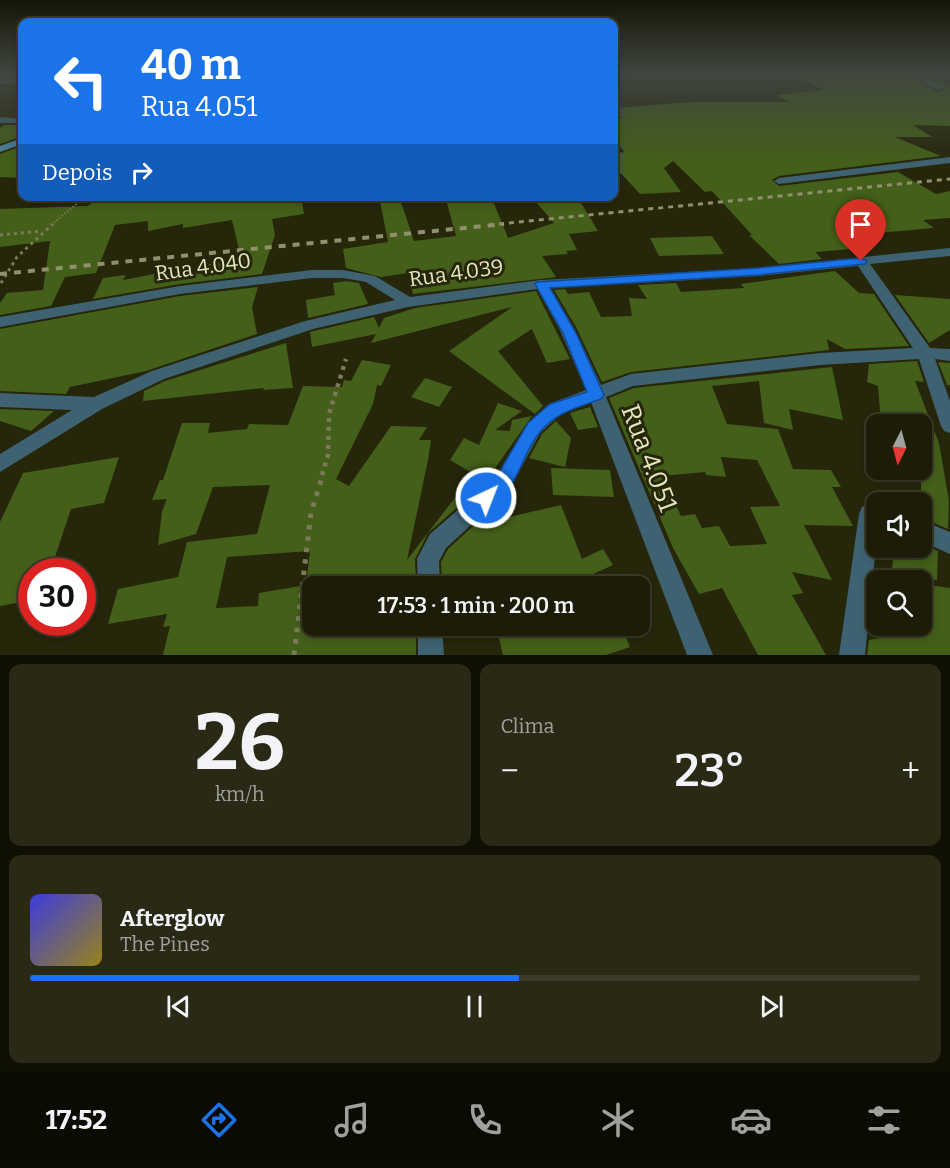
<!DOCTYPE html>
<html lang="pt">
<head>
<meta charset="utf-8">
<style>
	:root { --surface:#1c1c08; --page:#292916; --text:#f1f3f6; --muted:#a0a19c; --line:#3a3a29; --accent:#1a73e8 }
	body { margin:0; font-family:Bitter,serif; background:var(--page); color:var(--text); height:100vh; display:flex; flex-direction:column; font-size:22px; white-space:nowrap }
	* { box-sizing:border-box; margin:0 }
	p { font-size:20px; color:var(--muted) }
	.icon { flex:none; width:33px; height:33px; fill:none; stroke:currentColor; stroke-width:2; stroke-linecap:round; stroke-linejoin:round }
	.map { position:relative; height:655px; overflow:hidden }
	.side { display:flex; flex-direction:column; gap:9px; padding:9px; background:#0f0f04; flex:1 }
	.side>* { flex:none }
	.hud { position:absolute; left:18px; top:18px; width:600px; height:183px; border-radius:12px; box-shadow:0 3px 9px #0003,0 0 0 2px var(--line); background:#1a73e8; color:#fff; overflow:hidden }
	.needle { width:39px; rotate:186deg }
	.tools { position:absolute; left:866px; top:414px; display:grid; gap:12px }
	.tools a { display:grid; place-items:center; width:66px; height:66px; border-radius:12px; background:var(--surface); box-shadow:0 3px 9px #0003,0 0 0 2px var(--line); font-size:30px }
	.speed { position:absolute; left:18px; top:558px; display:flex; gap:12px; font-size:30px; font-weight:700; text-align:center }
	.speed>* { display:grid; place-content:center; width:78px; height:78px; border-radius:50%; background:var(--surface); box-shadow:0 3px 9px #0003,0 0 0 2px var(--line); line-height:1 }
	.speed .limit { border:9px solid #d22; background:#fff; color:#111 }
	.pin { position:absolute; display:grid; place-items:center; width:51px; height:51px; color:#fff; margin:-62px -26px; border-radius:50% 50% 50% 0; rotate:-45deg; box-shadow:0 0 6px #0007 }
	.pin .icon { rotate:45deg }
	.me { position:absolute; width:66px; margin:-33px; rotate:43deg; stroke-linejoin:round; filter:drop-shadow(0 0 4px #0008) }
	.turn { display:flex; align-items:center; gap:21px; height:126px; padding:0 24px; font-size:27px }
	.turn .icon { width:78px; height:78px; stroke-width:2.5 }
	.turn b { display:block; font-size:42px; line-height:51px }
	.then { display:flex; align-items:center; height:57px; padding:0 24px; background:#0003; gap:12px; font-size:22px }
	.big { font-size:45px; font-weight:600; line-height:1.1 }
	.side .tile { flex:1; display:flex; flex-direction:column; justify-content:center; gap:9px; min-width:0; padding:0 21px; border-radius:12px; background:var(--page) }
	.side .dial { align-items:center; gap:0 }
	.dial b { font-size:78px; line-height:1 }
	.song { display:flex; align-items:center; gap:18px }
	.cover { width:72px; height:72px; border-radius:9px; background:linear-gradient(135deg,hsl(240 70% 55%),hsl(50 70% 35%)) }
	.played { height:6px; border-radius:3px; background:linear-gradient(90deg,var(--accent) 55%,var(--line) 55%) }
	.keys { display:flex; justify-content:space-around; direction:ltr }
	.heat { display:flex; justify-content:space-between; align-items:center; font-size:33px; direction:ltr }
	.side .tiles { flex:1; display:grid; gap:9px; grid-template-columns:1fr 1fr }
	.tile:last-child { grid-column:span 2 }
	.trip { position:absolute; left:302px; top:576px; width:348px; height:60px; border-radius:12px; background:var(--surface); box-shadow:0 3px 9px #0003,0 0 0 2px var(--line); font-weight:600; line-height:60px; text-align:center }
	.dock { display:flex; height:96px; justify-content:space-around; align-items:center; background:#0b0b03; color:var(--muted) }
	.dock .icon { width:42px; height:42px }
	.dock .current { color:var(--accent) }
	.dock b { font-size:27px; color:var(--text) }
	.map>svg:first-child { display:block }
	.building { fill:#435f19; fill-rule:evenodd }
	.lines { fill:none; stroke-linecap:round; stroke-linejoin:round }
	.path-far3 { stroke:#7b7b5a; stroke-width:2; stroke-dasharray:1.5 2; stroke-linecap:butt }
	.path-far2 { stroke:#7b7b5a; stroke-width:3; stroke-dasharray:3 4; stroke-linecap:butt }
	.path-far1 { stroke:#7b7b5a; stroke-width:4.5; stroke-dasharray:4 5; stroke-linecap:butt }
	.path { stroke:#7b7b5a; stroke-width:5; stroke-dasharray:4.5 7; stroke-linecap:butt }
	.street { fill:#3f6272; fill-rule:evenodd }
	.secondary { fill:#4a849e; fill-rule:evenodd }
	.rail-far1 { stroke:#90906e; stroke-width:3; stroke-dasharray:5 5; stroke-linecap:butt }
	.rail { stroke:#90906e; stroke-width:4; stroke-dasharray:7 7; stroke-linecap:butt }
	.route { fill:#1a73e8; stroke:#114b97; stroke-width:1.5 }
	.labels { text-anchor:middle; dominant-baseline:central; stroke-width:6; stroke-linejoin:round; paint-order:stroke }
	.street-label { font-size:21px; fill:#e5e6bd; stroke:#26260b }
	.near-street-label { font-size:26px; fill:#e5e6bd; stroke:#26260b }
</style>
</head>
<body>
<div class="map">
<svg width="950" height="655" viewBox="0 0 950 655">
	<rect width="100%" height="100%" fill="#26260b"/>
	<!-- building -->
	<path class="building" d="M790 73H906L936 92 946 89 921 73H925L950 86V126L913 125 932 137H895L941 156 779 176 772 180 779 186 898 172 936 194 950 191V218L923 220 934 228 842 236 851 244 846 245 851 249 815 252 822 259 779 264 749 235H752L712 191 705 192 673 161 664 168 681 192 640 194 614 166V154L624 152 614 137V120L622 118 615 108 693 102H790L777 95 824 90Z
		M5 125H22V136L0 144V128Z
		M22 146V178L0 177V154Z
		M140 196H215L213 202 257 196H301L304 214 272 219 275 235 262 274 180 284 93 299 103 278 126 275 123 280 154 274V278L204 271V265L229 260V256L240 254 232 220 183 228V224L148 231V221L115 225 96 273 65 277 51 306 0 315V303L7 293 43 290 50 241 0 247V209L88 206 96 199 134 201Z
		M379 196H399L414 241 456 236 445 196H491L508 238 554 223 531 196H577L598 231 569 234 577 250 566 251 568 254 542 256 556 277 413 294 408 273 381 277 346 268 343 249 388 242Z
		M712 236 724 254 659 256 650 238Z
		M835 271 859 293 874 294 909 346 845 349 827 339 829 350 631 372 602 382 576 327 554 290 565 289 568 294 589 292 601 317 632 316 629 298 647 299 638 285 676 283 681 292 744 288 741 284Z
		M346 281 359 283 368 304 308 318 306 300 335 295 333 283Z
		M258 287 252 307 257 334 146 371 70 387 66 394 0 391V329L180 296Z
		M536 291 570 359 547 363 532 329 498 351 543 406 535 414 449 351 512 307 371 343 376 334 312 347 310 332 314 331 374 317 379 328 384 318 415 308Z
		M895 295 950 299V330L929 343Z
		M286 343 293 388 263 390 264 388 143 401 144 391 165 381Z
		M362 360 391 365 381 386 377 385 373 404 336 479 349 486 391 426 427 427 419 440H431L428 460 407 560 464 486 475 492 428 533 415 559 416 586H312V626H358L357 638 416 628V655H163L170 626 163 627 167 614 108 624 118 589 178 577 187 542 257 534 270 485 213 487 196 534 158 545 162 511 167 499 152 500 160 480H163L182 423H210L208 433 247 429 249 424 288 425 303 386 342 387 344 380 351 381ZM310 551 306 585 259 593 258 606 216 608 227 557Z
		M917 361 924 382 915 381 939 443 949 501 948 529 927 520V504L921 502V424H881L878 386 867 382 869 364Z
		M938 362 950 363V385H947Z
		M832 367 843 420 789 409 793 430 764 423 759 381 712 386 727 424 778 429 793 469 831 470 841 487H832L853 526 804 525 832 580 792 572 803 593 792 595 826 655H758L722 588 699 594 673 548 609 398 634 388ZM721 457 757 460 780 506 750 507 767 544 730 546 719 526 702 528 695 514 681 516 662 476 705 472 706 475 726 477Z
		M425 378 452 387 439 407 411 397Z
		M498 403 522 411 495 430 510 431 512 420 532 416 486 481 450 460 464 438 479 445Z
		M590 407 598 427 578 430 570 413Z
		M0 409 54 411 31 431 0 421Z
		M556 421 571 438 565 467 529 458 542 434Z
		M119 457 104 503 71 509 50 572H32V600L0 606V522L23 473Z
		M551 468 610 470 614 497 553 495Z
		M561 505 582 559 603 549 613 565 567 586H442L441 562 448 549 494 507 501 519Z
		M894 548H930L938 551 937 580H891Z
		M921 584 950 588V655H867L869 640 919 631 917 626H921Z
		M496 626H621L630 647 606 655H503Z"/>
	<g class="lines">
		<!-- path-far3 -->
		<path class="path-far3" d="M51 225 86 196"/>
		<!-- path-far2 -->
		<path class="path-far2" d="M0 235 41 231
			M1 283 17 257 53 224"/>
		<!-- path-far1 -->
		<path class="path-far1" d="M322 475 328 455 329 414 346 359"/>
		<!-- path -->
		<path class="path" d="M294 655 311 513 323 474"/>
		<!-- street -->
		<path class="street" d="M908 73H917L944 88 937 90Z
			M22 79V83L0 84V80Z
			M0 117 22 119V123H0Z
			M950 157V163L779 184 774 181 779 178Z
			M950 248V256L870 264 930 348 950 349V361L935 359 950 401V433L944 431 941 426 919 359 820 365 633 386 606 397 713 655H687L591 402 561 414 540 433 509 490 446 548 439 561 440 586H418L417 559 430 534 495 478 528 423 549 404 586 390 559 328 537 289 408 307 313 329 164 379 102 409 0 472V454L72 410 0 407V393L94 397 152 371 305 321 395 300 366 282 343 278H312L180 294 0 327V317L180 286 312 270H343L375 276 410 297 541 280 758 268ZM858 266 913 348 820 353 631 374 601 385 574 328 550 288 758 276Z
			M876 501 879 502H876V546L865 655H839L859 514 862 507Z
			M921 520 950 532V554L921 541Z
			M418 626H442L444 655H418Z"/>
		<!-- secondary -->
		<path class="secondary" d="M22 138V144L0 152V146Z"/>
		<!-- rail-far1 -->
		<path class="rail-far1" d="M489 225 950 179"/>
		<!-- rail -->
		<path class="rail" d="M0 274 504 224"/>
	</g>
	<!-- sky -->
	<linearGradient id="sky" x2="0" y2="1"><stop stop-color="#151506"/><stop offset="0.45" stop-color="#41473f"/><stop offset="1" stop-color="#41473f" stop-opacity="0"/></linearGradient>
	<rect width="950" height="164" fill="url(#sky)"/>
	<!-- route -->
	<path class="route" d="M861 258 867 261 865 264 758 275 550 288 576 333 604 395 601 399C579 407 556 412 540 432 520 455 518 495 486 507L479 504 477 498 479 492 496 478 528 423 550 404 587 392 563 333 535 284 537 282 758 268Z"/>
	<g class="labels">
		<!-- street labels -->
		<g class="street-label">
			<text transform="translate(203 267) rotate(-8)">Rua 4.040</text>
			<text transform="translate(456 273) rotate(-8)">Rua 4.039</text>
		</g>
		<!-- near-street labels -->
		<g class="near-street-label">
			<text transform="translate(649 458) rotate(69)">Rua 4.051</text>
		</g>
	</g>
</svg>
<div class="tools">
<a><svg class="needle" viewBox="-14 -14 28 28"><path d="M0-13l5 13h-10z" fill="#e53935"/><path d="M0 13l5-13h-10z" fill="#a0a19c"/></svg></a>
<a><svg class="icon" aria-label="sound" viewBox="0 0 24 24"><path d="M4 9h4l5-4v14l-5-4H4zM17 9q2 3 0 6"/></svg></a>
<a><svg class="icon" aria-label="search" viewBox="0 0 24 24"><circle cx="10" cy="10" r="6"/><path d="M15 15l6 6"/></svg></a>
</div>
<div class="speed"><div class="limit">30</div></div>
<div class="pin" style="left:861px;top:261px;background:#d93025"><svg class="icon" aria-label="arrive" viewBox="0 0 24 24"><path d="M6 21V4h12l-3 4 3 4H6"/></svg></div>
<svg class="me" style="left:486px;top:498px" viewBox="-20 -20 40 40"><circle r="17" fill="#1a73e8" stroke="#fff" stroke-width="3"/><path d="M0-11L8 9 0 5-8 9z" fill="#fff"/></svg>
<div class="trip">17:53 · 1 min · 200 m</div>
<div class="hud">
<div class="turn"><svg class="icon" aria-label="left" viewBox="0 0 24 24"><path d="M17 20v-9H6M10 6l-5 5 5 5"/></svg><div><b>40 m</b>Rua 4.051</div></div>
<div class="then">Depois<svg class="icon" aria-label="right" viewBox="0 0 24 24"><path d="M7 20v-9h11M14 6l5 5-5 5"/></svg></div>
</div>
</div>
<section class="side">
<div class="tiles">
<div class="tile dial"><b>26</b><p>km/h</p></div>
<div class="tile"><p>Clima</p>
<div class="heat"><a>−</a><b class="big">23°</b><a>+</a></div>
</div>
<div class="tile">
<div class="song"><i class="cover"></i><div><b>Afterglow</b><p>The Pines</p></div></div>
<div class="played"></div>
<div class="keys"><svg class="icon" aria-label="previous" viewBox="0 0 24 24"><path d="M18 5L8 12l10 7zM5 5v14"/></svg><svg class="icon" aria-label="pause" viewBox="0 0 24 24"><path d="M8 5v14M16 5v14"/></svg><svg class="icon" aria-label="next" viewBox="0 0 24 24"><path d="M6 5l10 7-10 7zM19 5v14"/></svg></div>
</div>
</div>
</section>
<nav class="dock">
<b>17:52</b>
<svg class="icon current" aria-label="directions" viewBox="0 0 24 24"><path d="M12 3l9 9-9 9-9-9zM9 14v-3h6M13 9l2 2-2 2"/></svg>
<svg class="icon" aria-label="music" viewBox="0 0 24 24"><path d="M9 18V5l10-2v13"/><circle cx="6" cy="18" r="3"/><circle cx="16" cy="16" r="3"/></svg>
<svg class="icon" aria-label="phone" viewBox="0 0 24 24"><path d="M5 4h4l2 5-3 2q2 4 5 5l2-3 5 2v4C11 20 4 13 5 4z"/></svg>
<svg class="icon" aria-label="climate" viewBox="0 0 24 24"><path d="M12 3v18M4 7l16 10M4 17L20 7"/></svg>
<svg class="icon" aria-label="car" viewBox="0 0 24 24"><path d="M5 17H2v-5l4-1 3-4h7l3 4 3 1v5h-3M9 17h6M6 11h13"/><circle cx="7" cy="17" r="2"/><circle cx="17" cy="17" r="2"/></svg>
<svg class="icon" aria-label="filters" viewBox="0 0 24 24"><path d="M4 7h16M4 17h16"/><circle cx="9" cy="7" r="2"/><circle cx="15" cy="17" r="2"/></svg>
</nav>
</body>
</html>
